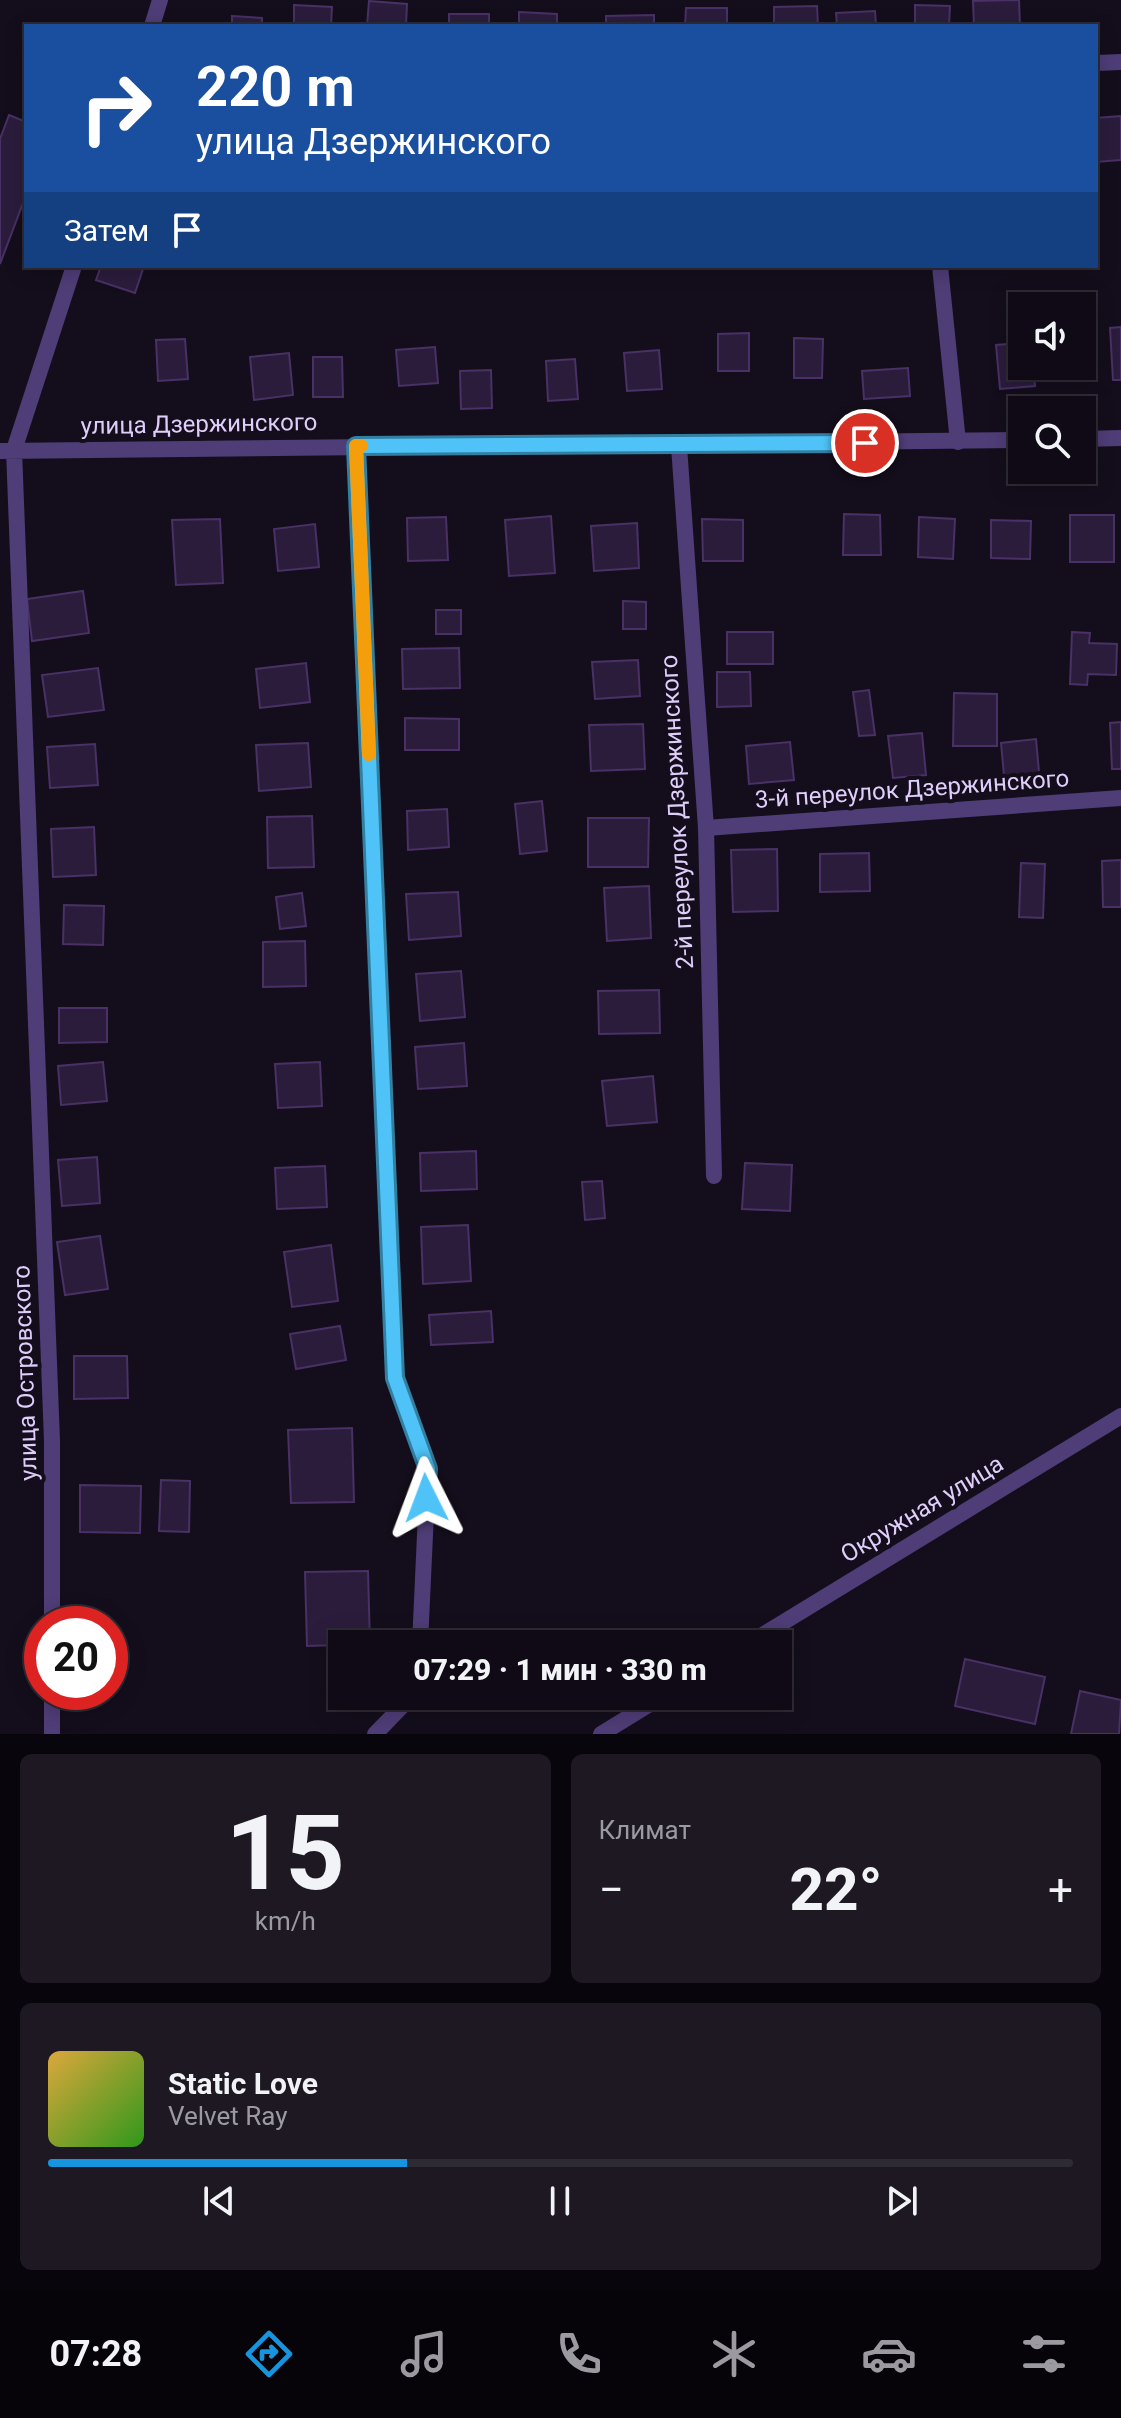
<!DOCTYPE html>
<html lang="ru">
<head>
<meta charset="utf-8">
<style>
	:root { --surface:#0f0a15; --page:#1d1822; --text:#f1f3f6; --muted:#9b9aa0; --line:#2f2b34; --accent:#1694de }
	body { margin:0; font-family:Roboto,sans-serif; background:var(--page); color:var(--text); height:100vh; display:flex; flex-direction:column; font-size:30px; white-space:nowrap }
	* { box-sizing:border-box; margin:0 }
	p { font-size:26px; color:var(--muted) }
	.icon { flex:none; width:44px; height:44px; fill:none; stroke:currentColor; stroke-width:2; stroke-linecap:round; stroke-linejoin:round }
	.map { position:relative; height:1734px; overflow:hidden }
	.panel { display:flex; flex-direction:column; gap:20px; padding:20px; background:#08060c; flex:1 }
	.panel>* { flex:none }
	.top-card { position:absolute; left:24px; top:24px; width:1074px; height:244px; border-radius:0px; box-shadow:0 4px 20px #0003,0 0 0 2px var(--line); background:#1a4fa0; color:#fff; overflow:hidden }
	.fabs { position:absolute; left:1008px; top:292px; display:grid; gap:16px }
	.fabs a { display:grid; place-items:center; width:88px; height:88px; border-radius:0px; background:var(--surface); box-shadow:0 4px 20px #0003,0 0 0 2px var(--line); font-size:40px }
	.speed { position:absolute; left:24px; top:1606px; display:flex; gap:16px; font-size:40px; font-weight:700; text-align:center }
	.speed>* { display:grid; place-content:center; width:104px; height:104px; border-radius:50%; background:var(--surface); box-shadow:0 4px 20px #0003,0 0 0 2px var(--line); line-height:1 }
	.speed .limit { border:12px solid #d22; background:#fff; color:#111 }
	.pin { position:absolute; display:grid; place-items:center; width:68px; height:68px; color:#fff; margin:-34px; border:4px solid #fff; border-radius:50%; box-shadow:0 2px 8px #0007 }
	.me { position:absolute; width:88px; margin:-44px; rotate:357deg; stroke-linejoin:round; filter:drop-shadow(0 0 6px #0008) }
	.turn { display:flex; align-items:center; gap:28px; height:168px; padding:0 40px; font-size:36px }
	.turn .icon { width:104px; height:104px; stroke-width:2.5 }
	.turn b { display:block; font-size:56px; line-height:68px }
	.then { display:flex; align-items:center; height:76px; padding:0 40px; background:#0003; gap:16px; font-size:30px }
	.big { font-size:60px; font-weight:800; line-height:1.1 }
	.panel .card { flex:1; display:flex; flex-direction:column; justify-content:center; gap:12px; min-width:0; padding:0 28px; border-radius:12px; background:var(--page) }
	.panel .dial { align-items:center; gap:0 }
	.dial b { font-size:104px; line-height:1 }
	.song { display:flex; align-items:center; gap:24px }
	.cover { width:96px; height:96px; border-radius:12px; background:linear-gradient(135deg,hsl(40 70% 55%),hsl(110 70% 35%)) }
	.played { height:8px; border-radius:4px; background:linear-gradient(90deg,var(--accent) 35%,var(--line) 35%) }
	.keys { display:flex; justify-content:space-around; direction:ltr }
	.heat { display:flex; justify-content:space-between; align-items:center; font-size:44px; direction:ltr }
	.panel .tiles { flex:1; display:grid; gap:20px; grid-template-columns:1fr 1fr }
	.card:last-child { grid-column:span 2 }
	.trip { position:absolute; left:328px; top:1630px; width:464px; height:80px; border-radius:0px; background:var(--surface); box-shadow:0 4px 20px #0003,0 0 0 2px var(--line); font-weight:800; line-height:80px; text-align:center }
	.dock { display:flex; height:128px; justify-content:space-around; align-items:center; background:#060408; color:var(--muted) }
	.dock .icon { width:56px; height:56px }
	.dock .on { color:var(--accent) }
	.dock b { font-size:36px; color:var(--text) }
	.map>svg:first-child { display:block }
	.building { fill:#2b1c3c; stroke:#493065; stroke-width:2 }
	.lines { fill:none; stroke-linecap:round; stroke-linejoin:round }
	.service { stroke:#4f3d77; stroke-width:16 }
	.minor { stroke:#4f3d77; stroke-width:16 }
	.route-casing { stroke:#337fa1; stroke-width:20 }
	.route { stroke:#4fc3f7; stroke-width:14 }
	.slow { stroke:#f59e0b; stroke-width:14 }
	.labels { text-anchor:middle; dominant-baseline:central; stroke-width:8; stroke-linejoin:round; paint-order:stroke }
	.street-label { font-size:24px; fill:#dfcefa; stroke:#140e1c }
</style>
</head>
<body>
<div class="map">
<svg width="1121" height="1734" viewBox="0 0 1121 1734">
	<rect width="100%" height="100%" fill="#140e1c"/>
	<!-- building -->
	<path class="building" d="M1019 0 1020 26H974L973 1Z
		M369 1 407 4 406 26H367Z
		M294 5 332 7 331 26H294Z
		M915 5 950 6 949 26H915Z
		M817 6 818 26H774V7Z
		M686 8H727V26H685Z
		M875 11 876 26H837L836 13Z
		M519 12 557 14V26H519Z
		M449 14H489V26H449Z
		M654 15V26H606V16Z
		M232 16 262 18V26H232Z
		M9 115 26 122V195L0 264V139Z
		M1121 116V160L1096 162V118Z
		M101 266H144L135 293 96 280Z
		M1121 327V380H1113L1110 328Z
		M749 333V371H718V334Z
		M794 338 823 339 822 378H794Z
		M185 339 188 379 158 381 156 340Z
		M1022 343V366H1033L1035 386 1000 389 996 345Z
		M435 347 438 383 399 386 396 350Z
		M659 350 662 389 627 391 624 353Z
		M289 353 293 395 254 400 250 357Z
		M313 357H342L343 397H313Z
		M575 359 578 399 548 401 546 361Z
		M908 368 910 396 864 399 862 371Z
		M491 370 492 408 461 409 460 371Z
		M844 514 880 515 881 555H843Z
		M1070 515H1114V562H1070Z
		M551 516 555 573 509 576 505 520Z
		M446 517 448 560 408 561 407 518Z
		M919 517 955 519 953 559 918 557Z
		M220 519 223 583 176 585 172 520Z
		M702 519 743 520V561H703Z
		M991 520 1031 521 1030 559 991 558Z
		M637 523 639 568 594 571 591 526Z
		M315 524 319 567 278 571 274 529Z
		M83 591 89 633 32 641 27 599Z
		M623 601 646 602V629H623Z
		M436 610H461V634H436Z
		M727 632H773V664H727Z
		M1072 632 1090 633 1089 643 1117 644 1116 675 1088 674 1087 685 1070 684Z
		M459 648 460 688 403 689 402 649Z
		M638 660 640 696 595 699 592 662Z
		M306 663 310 702 260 708 256 669Z
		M98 668 104 710 48 717 42 675Z
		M717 672H750L751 706 717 707Z
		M869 690 875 735 859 736 853 692Z
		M954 693 997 694V746H953Z
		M405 718 459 719V750H405Z
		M1121 722V769H1112L1110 723Z
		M643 724 645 769 591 771 589 725Z
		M922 733 926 775 893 778 888 736Z
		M1036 739 1040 783 1005 786 1001 743Z
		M790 742 794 780 749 784 746 746Z
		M308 743 311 787 259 791 256 745Z
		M95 744 98 785 50 788 47 747Z
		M542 801 547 851 520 854 515 804Z
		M447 809 449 847 408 850 407 811Z
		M312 816 314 867 268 868 267 817Z
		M588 818H649L648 867H588Z
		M94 827 96 875 53 877 51 829Z
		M777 849 778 911 733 912 731 850Z
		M869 853 870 891 820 892V854Z
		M1121 860V907H1103L1102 861Z
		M1021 863 1045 864 1043 918 1019 917Z
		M649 886 651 938 607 941 604 888Z
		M458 892 461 936 409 940 406 894Z
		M302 893 306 926 280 929 276 897Z
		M64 905 104 906 103 945 63 944Z
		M305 941 306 986 263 987V942Z
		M461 971 465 1017 420 1021 416 974Z
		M659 990 660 1033 599 1034 598 991Z
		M59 1008H107V1042L59 1043Z
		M464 1043 467 1086 418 1089 415 1047Z
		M103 1062 107 1101 61 1105 58 1066Z
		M320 1062 322 1106 278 1108 275 1064Z
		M653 1076 657 1122 607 1126 602 1081Z
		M476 1151 477 1189 421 1191 420 1153Z
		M97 1157 100 1203 62 1206 58 1160Z
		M745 1163 792 1165 790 1211 742 1209Z
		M325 1166 327 1207 277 1209 275 1168Z
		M602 1181 605 1218 585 1220 582 1182Z
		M468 1225 471 1281 423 1284 421 1227Z
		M100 1236 108 1289 65 1295 57 1242Z
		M331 1245 338 1301 292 1307 284 1252Z
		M491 1311 493 1342 431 1345 429 1315Z
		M340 1326 346 1360 296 1369 290 1334Z
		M74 1356H127L128 1398 74 1399Z
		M352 1428 354 1502 291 1503 288 1430Z
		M161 1480 190 1481 189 1532 159 1531Z
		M80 1485 141 1486 140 1533 80 1532Z
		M368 1571 370 1644 307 1646 305 1572Z
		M965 1659 1045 1677 1035 1724 955 1706Z
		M1080 1691 1121 1700 1119 1734H1071Z"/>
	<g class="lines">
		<!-- service -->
		<path class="service" d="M152 26 160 0
			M940 266 958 442
			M356 446 395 1378 428 1469 420 1644
			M679 446 706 828 714 1176
			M706 828 1121 798
			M375 1734 412 1696"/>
		<!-- minor -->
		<path class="minor" d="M1096 63 1121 62
			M1082 439 1121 438
			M0 451 1022 440
			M52 1624V1441L14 450 74 266
			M748 1644 1121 1416
			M52 1734V1692
			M601 1734 663 1696"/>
	</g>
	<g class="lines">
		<defs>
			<path id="route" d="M426 1498 428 1469 395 1378 356 446 865 443"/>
		</defs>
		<!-- route casing -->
		<use href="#route" class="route-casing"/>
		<!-- route -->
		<use href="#route" class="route"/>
		<!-- slow -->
		<path class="slow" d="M361 446H356L369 754"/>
	</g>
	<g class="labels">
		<!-- street labels -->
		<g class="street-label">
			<text transform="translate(199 424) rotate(-1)">улица Дзержинского</text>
			<text transform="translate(912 789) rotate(-4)">3-й переулок Дзержинского</text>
			<text transform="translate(677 812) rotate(-93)">2-й переулок Дзержинского</text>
			<text transform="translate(25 1373) rotate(-92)">улица Островского</text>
			<text transform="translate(922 1509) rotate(-31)">Окружная улица</text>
		</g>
	</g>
</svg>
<div class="fabs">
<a><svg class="icon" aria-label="sound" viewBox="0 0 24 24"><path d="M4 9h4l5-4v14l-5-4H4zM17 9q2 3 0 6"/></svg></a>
<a><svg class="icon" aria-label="search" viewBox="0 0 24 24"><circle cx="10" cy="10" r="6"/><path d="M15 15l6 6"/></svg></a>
</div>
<div class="speed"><div class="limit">20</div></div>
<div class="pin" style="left:865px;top:443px;background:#d93025"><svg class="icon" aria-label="arrive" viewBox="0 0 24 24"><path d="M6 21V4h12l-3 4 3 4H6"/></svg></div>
<svg class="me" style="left:426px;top:1498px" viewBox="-20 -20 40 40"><path d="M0-17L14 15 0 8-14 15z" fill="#4fc3f7" stroke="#fff" stroke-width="4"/></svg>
<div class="trip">07:29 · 1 мин · 330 m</div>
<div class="top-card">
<div class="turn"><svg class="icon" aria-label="right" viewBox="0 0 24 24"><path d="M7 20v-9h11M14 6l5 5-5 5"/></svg><div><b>220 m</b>улица Дзержинского</div></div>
<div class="then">Затем<svg class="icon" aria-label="arrive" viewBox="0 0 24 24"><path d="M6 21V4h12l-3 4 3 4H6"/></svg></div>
</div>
</div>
<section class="panel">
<div class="tiles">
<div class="card dial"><b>15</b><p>km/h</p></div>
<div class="card"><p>Климат</p>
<div class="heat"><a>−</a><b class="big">22°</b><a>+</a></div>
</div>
<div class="card">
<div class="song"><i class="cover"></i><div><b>Static Love</b><p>Velvet Ray</p></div></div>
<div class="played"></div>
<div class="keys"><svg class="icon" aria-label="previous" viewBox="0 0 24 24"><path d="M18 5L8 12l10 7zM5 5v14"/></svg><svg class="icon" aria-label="pause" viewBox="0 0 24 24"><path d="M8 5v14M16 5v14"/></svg><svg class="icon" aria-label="next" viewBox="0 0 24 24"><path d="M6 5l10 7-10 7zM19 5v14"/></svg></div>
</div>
</div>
</section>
<nav class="dock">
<b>07:28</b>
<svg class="icon on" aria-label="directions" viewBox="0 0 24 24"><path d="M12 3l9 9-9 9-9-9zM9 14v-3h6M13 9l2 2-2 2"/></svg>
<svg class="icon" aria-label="music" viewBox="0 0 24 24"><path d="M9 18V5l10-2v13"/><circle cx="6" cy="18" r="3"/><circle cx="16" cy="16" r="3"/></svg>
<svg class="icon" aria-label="phone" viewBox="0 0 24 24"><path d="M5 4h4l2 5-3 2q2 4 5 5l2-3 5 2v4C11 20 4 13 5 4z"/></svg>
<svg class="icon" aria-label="climate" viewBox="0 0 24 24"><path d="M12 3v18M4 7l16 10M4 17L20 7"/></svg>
<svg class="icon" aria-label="car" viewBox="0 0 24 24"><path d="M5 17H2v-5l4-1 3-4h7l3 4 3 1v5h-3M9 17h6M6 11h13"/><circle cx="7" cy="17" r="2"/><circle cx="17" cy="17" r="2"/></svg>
<svg class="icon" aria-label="filters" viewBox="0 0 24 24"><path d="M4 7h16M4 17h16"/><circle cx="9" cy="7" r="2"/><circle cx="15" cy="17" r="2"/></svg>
</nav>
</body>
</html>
